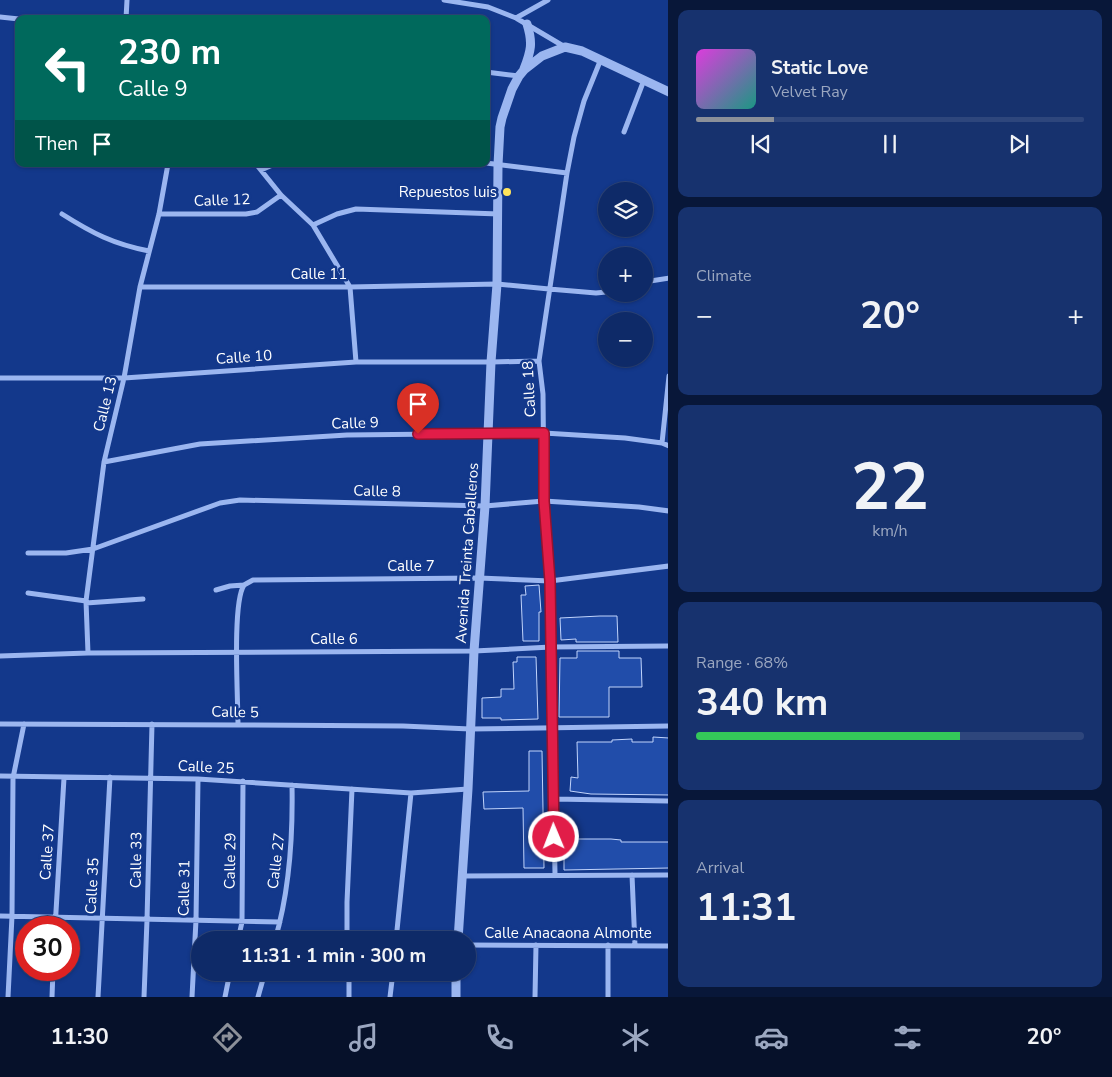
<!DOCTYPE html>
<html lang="en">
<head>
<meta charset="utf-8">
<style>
	:root { --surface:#0e2a68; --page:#17326e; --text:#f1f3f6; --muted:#9ba7c0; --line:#2e467c; --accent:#8c9099 }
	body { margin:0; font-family:"Nunito Sans",sans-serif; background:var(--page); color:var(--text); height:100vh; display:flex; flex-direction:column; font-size:19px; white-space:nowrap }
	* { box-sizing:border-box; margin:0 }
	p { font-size:16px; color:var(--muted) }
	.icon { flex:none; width:28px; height:28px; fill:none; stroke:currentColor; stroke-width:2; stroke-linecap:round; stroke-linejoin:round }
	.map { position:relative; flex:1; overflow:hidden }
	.side { display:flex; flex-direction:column; gap:10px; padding:10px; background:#081739; width:444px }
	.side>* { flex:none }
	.banner { position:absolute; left:15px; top:15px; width:475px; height:152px; border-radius:10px; box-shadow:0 1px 4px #0004,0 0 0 1px var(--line); background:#00695c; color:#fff; overflow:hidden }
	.buttons { position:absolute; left:598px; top:182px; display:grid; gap:10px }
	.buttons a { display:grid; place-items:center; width:55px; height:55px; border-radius:50%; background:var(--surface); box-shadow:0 1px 4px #0004,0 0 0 1px var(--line); font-size:25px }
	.speed { position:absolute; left:15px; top:916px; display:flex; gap:10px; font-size:25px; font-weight:700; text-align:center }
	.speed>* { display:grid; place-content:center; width:65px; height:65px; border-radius:50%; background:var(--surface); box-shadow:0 1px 4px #0004,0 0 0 1px var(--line); line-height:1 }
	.speed .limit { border:8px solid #d22; background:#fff; color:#111 }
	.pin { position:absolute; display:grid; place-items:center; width:42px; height:42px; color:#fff; margin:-51px -21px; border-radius:50% 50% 50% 0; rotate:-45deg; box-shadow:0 0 5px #0007 }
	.pin .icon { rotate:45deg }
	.me { position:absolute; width:55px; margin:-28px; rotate:359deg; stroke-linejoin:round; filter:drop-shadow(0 0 4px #0008) }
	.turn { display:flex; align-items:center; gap:18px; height:105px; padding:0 20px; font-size:22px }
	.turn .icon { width:65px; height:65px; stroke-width:2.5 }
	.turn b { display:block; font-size:35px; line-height:42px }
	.then { display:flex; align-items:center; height:48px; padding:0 20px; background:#0003; gap:10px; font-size:19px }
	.big { font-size:38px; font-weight:700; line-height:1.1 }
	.side .card { flex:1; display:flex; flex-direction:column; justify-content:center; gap:8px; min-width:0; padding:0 18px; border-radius:10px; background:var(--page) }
	.side .dial { align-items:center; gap:0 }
	.dial b { font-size:65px; line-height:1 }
	.song { display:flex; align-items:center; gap:15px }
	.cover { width:60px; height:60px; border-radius:8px; background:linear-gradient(135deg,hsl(300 70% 55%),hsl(170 70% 35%)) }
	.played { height:5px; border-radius:2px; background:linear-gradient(90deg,var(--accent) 20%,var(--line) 20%) }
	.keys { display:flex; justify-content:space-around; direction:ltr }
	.heat { display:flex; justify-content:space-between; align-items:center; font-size:28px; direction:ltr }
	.charge { height:8px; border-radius:4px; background:linear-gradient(90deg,#34c759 68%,var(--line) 0) }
	.trip { position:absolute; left:191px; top:931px; width:285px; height:50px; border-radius:25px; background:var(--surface); box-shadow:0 1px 4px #0004,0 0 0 1px var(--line); font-weight:700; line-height:50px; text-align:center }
	.dock { display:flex; height:80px; justify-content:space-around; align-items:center; background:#06112a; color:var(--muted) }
	.dock .icon { width:35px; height:35px }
	.dock .on { color:var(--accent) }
	.dock b { font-size:22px; color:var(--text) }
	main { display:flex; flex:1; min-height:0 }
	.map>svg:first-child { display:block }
	.building { fill:#214daa; stroke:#c1d4fc }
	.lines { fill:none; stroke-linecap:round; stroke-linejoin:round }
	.minor { stroke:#9bb6f0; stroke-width:5 }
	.tertiary { stroke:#9bb6f0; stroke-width:9 }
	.route-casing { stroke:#92132f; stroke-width:12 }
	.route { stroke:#e11d48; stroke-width:9 }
	.poi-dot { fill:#ffe45a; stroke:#13388b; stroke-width:2 }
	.labels { text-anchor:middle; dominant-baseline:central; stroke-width:5; stroke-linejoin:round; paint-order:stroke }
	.poi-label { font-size:15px; fill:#fff; stroke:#13388b; text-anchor:end }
	.street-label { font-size:15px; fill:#fff; stroke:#13388b }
</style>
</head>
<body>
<main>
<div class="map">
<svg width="669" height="997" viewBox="0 0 669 997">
	<rect width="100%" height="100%" fill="#13388b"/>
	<!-- building -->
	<path class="building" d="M539 585 541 612H539V641H523L521 595H526L525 586Z
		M600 616H617L618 642H576V639L561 640 560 618Z
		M577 651H619V658H641L642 687H609V717H559L560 658H577Z
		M517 657H536L538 719 501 720V718H482V698L501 697V689H514L513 662H517Z
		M653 737 669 738V795L591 794 570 791 571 777 578 778 577 742H612V740L632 739V742H653Z
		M529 751H542L544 868H524L523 808 484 809 483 792 529 791Z
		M564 839H611L621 840V842H669V868L564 870Z"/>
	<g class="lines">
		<!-- minor -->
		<path class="minor" d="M444 0 488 7 516 18 565 47
			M0 17 19 19
			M516 18 548 0
			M126 19 127 0
			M486 72 519 76
			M624 132 644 80
			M486 163 567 173
			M156 164 167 165
			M256 164 281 195 313 225 350 287 356 362
			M261 170 275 164
			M62 214C92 233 113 244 149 251
			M159 214H246L257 212 281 195
			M313 225 337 214 356 209 499 214
			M644 282 669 278
			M140 287H350L497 284 549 289 596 293 606 292
			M0 378H124L356 362H491L539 361
			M662 443 669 376
			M104 462 200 444 347 435 544 433 625 438 662 443 669 446
			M28 553H66L93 549 220 503 240 500 485 506 544 501 639 507 669 511
			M216 590 230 586 244 585 253 580 479 578 550 581 669 566
			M28 593 86 601
			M86 603 143 599
			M88 653 86 601 104 462 124 378 140 287 159 214 168 164
			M0 656 88 653 474 651 551 647 669 646
			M0 724 238 725 403 726 470 729 669 726
			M238 725C238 698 232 603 244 585
			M0 776 198 779 411 793 468 789
			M553 799 669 801
			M555 874 550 581 544 501 543 394 539 361 567 173 574 137 584 101 601 59
			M632 875 635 946
			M463 876 669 875
			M0 916 280 922
			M55 928 64 778
			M238 940 242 922 243 781
			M275 940C290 889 293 837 292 785
			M347 940V902L352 789
			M396 940 411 793
			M468 945 669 946
			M349 972V997
			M8 997 12 916 13 778 24 724
			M52 997 53 970
			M98 997 110 777
			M144 997 147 920 152 724
			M192 997 196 920 198 779
			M225 997 230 972
			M258 997 265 972
			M390 997 393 972
			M535 997 536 945
			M608 997V945"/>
		<!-- tertiary -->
		<path class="tertiary" d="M524 69C531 51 533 43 527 24
			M458 940 468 789 474 651 485 506 491 362 497 284 498 165 500 127 502 118 512 89 519 76 524 70 542 56 565 47 582 51 669 92
			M456 997V972"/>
	</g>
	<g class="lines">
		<defs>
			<path id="route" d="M418 434 544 433V501L550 581 554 837"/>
		</defs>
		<!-- route casing -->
		<use href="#route" class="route-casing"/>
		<!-- route -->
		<use href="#route" class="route"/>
	</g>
	<!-- markers -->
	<circle class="poi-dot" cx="507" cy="192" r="5"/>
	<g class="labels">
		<!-- poi labels -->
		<g class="poi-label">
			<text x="497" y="192">Repuestos luis</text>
		</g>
		<!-- street labels -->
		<g class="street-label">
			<text transform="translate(222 200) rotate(-2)">Calle 12</text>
			<text x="319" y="274">Calle 11</text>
			<text transform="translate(244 357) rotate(-4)">Calle 10</text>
			<text transform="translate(529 389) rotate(-93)">Calle 18</text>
			<text transform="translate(105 404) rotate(-76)">Calle 13</text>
			<text transform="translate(355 423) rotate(-2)">Calle 9</text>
			<text transform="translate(377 491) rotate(1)">Calle 8</text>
			<text transform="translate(467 553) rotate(-86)">Avenida Treinta Caballeros</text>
			<text x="411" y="566">Calle 7</text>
			<text x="334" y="639">Calle 6</text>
			<text transform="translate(235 712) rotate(1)">Calle 5</text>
			<text transform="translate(206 767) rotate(3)">Calle 25</text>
			<text transform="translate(47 852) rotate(-86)">Calle 37</text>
			<text transform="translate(136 860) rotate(-89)">Calle 33</text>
			<text transform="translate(230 861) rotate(-89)">Calle 29</text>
			<text transform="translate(276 861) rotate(-83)">Calle 27</text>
			<text transform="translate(92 886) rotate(-87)">Calle 35</text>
			<text transform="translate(184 888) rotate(-89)">Calle 31</text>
			<text x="568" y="933">Calle Anacaona Almonte</text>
		</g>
	</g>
</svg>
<div class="buttons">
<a><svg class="icon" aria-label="layers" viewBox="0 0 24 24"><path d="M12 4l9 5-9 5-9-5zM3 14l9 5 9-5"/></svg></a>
<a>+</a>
<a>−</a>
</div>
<div class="speed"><div class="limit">30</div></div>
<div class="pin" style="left:418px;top:434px;background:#d93025"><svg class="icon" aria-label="arrive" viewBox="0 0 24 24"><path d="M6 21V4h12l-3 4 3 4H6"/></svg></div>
<svg class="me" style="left:554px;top:837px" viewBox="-20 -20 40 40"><circle r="17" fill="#e11d48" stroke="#fff" stroke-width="3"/><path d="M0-11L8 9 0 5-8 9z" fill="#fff"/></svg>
<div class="trip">11:31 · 1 min · 300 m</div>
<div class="banner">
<div class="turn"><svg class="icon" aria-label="left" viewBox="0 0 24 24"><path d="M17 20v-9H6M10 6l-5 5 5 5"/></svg><div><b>230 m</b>Calle 9</div></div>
<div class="then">Then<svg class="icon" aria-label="arrive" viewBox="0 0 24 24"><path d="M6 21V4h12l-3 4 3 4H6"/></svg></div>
</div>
</div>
<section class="side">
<div class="card">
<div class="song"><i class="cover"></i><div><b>Static Love</b><p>Velvet Ray</p></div></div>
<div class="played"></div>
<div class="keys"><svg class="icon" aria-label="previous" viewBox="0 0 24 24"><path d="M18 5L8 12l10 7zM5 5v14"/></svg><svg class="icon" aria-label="pause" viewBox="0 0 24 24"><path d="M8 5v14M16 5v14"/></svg><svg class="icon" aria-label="next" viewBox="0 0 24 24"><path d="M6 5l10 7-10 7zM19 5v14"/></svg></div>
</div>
<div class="card"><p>Climate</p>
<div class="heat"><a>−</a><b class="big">20°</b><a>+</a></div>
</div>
<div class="card dial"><b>22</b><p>km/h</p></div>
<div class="card"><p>Range · 68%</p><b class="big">340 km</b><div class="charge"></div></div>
<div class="card"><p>Arrival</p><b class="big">11:31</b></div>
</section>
</main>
<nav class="dock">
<b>11:30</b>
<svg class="icon on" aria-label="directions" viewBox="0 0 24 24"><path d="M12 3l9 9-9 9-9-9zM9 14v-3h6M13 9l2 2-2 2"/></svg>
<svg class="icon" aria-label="music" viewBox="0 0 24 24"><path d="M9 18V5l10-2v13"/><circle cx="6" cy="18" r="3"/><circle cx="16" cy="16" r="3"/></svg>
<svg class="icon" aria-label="phone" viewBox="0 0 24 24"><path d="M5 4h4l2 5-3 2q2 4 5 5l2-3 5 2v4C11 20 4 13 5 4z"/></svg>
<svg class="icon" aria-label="climate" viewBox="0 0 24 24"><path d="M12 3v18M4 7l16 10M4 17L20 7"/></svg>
<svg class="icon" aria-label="car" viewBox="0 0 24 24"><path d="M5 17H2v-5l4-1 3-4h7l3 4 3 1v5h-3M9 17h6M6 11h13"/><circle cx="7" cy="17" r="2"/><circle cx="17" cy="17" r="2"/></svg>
<svg class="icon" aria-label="filters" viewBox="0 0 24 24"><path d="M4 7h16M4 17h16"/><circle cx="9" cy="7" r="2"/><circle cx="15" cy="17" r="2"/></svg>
<b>20°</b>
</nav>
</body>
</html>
